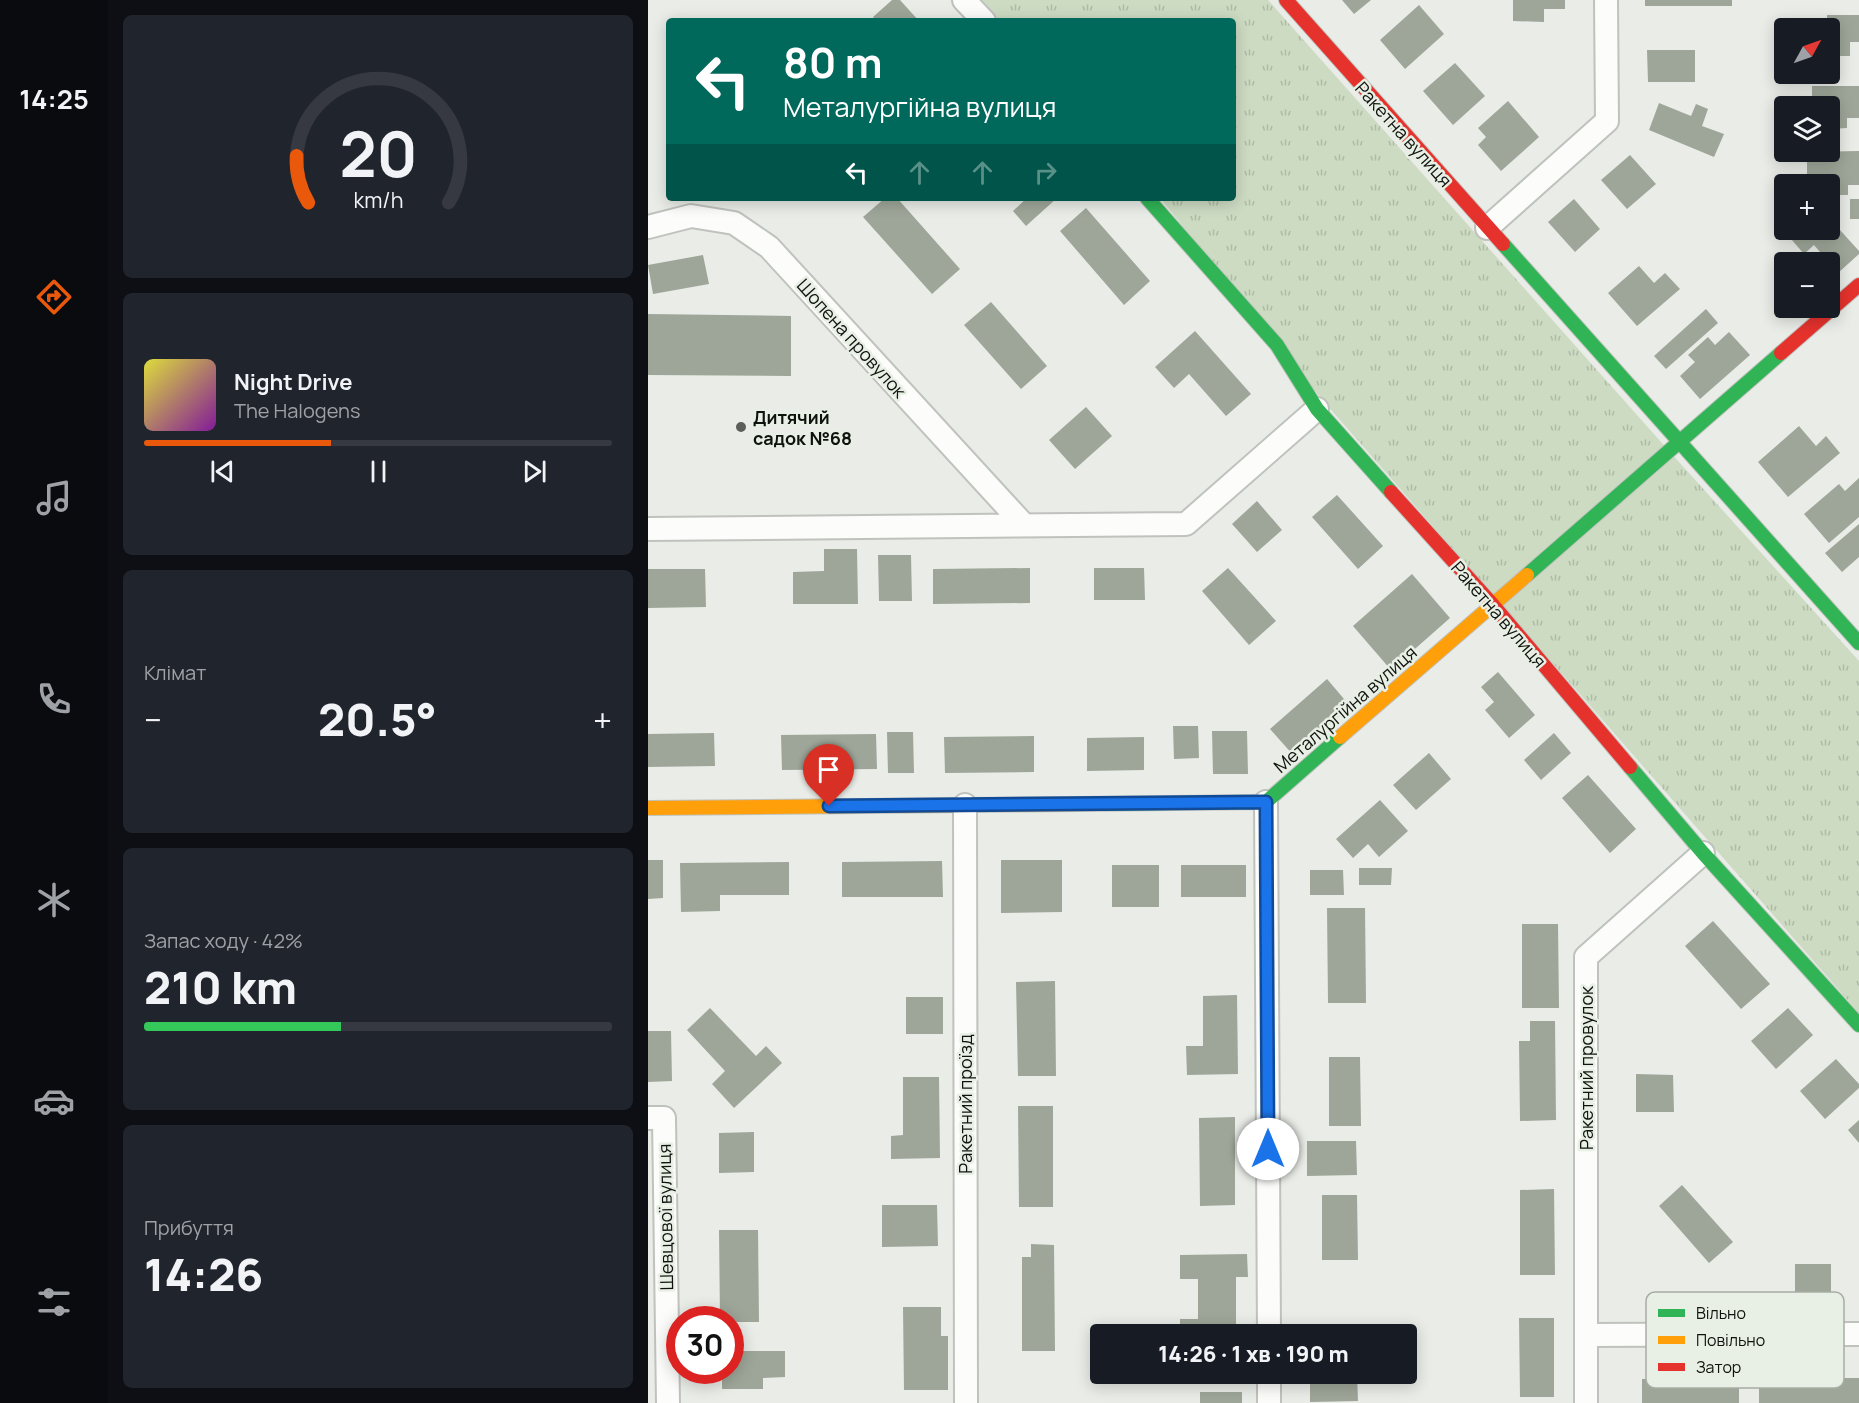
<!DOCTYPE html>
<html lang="uk">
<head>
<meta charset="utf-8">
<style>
	:root { --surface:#171b24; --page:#20242c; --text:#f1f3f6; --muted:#9ea1a6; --line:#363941; --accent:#ea580c }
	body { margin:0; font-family:Manrope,sans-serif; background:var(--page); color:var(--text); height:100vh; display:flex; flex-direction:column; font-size:22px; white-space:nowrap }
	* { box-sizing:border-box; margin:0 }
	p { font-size:20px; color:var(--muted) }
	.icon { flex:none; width:33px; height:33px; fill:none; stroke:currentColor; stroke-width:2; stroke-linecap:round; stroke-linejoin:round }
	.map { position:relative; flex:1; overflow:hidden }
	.sheet { display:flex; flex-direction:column; gap:15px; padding:15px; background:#0d0f14; width:540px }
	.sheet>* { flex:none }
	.guide { position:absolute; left:18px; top:18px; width:570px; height:183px; border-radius:6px; box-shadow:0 3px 15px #0003; background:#00695c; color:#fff; overflow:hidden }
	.needle { width:39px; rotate:50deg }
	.fabs { position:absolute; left:1126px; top:18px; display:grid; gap:12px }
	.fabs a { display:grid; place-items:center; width:66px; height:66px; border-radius:6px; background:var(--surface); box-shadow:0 3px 15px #0003; font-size:30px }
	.speed { position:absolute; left:18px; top:1306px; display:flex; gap:12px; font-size:30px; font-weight:700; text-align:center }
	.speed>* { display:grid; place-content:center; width:78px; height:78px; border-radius:50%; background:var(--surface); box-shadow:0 3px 15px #0003; line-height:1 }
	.speed .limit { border:9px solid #d22; background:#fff; color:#111 }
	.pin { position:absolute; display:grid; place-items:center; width:51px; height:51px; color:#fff; margin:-62px -26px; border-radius:50% 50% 50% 0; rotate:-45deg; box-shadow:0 0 6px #0007 }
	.pin .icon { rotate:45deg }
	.me { position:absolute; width:66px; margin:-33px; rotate:0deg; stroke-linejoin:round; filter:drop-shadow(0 0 4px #0008) }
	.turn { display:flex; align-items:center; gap:21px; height:126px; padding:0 18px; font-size:27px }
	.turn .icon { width:78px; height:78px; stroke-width:2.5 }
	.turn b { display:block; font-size:42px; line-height:51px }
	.lanes { display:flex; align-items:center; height:57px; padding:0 18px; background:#0003; justify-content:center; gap:30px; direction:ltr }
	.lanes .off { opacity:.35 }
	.big { font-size:45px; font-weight:800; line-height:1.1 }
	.sheet .card { flex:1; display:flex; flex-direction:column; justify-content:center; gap:9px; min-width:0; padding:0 21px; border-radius:9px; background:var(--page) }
	.sheet .dial { align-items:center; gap:0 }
	.dial svg { height:156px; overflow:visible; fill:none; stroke:var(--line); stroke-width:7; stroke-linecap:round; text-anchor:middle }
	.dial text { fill:var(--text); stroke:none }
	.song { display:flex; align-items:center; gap:18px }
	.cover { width:72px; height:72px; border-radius:9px; background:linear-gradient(135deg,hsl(60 70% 55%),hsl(290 70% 35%)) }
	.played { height:6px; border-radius:3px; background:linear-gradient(90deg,var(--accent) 40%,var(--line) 40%) }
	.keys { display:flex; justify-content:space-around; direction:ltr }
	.heat { display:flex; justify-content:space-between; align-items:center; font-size:33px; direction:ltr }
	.charge { height:9px; border-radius:4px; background:linear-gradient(90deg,#34c759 42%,var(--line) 0) }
	.trip { position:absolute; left:442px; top:1324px; width:327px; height:60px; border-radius:6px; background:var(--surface); box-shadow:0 3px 15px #0003; font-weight:800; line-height:60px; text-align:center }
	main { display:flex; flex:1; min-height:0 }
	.tabs { display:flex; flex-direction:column; width:108px; justify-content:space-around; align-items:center; background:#090b0e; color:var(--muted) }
	.tabs .icon { width:42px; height:42px }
	.tabs .on { color:var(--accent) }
	.tabs b { font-size:27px; color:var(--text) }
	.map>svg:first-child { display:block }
	.grass { fill:url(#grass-tufts) }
	.building { fill:#9ea699 }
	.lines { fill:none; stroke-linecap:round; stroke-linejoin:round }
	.street-casing { stroke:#bfc2bd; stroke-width:26 }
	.fast-casing { stroke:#bfc2bd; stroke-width:16 }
	.slow-casing { stroke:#bfc2bd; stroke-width:16 }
	.jam-casing { stroke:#bfc2bd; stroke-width:16 }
	.street { stroke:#fcfcfb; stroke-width:22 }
	.fast { stroke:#30b455; stroke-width:14 }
	.slow { stroke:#ff9f0a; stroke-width:14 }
	.jam { stroke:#e5322d; stroke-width:14 }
	.route-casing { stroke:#114b97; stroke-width:15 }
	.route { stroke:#1a73e8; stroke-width:10 }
	.poi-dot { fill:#5c5e5a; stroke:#e8efe4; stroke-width:2 }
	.labels { text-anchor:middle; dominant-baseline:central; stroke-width:5; stroke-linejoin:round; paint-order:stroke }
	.street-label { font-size:18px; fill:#10120e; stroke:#e8efe4 }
	.poi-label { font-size:18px; font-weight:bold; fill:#10120e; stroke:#e8efe4; text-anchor:start }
	.key { fill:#e8efe4; stroke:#a7ada4; stroke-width:1.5 }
	.key-label { font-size:16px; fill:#10120e }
</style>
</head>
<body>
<main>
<nav class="tabs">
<b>14:25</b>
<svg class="icon on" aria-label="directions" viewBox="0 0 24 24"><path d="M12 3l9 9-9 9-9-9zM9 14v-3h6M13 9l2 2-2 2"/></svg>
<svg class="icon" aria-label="music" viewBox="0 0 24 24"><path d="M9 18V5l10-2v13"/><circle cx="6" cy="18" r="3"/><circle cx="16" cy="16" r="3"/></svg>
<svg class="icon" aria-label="phone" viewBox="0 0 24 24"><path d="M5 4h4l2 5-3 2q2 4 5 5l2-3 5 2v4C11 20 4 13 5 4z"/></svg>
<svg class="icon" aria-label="climate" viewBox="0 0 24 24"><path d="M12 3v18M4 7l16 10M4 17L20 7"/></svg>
<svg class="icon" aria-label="car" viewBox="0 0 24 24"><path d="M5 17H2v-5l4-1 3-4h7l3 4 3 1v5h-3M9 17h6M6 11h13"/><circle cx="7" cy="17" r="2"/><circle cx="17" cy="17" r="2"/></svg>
<svg class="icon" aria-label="filters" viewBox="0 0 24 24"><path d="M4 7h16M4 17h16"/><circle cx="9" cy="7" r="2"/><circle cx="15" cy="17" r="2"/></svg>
</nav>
<section class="sheet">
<div class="card dial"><svg viewBox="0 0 100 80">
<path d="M14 69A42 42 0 1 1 86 69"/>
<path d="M14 69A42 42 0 0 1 8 45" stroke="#ea580c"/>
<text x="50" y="56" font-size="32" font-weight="700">20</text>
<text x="50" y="72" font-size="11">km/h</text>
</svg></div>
<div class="card">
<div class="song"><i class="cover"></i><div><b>Night Drive</b><p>The Halogens</p></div></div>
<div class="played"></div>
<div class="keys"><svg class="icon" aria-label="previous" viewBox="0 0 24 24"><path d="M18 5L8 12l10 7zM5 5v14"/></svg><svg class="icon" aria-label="pause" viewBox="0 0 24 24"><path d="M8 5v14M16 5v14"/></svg><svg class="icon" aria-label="next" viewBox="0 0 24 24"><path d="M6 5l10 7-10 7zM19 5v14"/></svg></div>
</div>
<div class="card"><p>Клімат</p>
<div class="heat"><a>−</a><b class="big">20.5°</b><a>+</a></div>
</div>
<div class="card"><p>Запас ходу · 42%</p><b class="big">210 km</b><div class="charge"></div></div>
<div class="card"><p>Прибуття</p><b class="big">14:26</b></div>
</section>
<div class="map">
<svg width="1211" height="1403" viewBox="0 0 1211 1403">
	<defs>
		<pattern id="grass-tufts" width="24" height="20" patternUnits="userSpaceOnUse" patternTransform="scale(1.5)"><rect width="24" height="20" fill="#cddbc3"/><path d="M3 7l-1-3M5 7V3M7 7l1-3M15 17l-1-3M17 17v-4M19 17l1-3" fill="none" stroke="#afbba6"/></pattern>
	</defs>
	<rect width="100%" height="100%" fill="#e9ece7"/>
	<!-- grass -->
	<path class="grass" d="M330 0H620L1021 451 1211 661V1013L677 403 512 198H585V21H350Z"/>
	<!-- building -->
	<path class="building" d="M244 0H252L271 21H228L225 17Z
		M694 0H723L706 14Z
		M865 0H917V9H896V22L865 21Z
		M997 0H1084V6H997Z
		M771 5 796 34 757 69 732 40Z
		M1179 15H1211V42H1202V56H1182V28H1179Z
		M999 50H1047V82H1000Z
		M807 63 837 96 805 125 775 91Z
		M1164 86H1211V118H1199V128L1182 129V106H1164Z
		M860 101 891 137 853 171 830 145 838 137 830 128Z
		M1011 103 1043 116 1048 104 1060 109 1054 126 1076 134 1066 157 1001 130Z
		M1211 151V185H1200V195H1182V184H1159V152Z
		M982 155 1008 184 979 209 953 180Z
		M237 198H249L312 269 284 294 215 217Z
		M379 198H409L378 226 365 211Z
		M926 199 952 229 927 252 900 222Z
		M1202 199H1211V219H1202Z
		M438 208 502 281 476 305 412 231Z
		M1182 219 1211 251V254L1190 273 1166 245 1156 254 1143 239 1154 230H1182Z
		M55 255 61 284 5 294 0 265Z
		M991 266 1006 283 1017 273 1032 289 989 326 960 293Z
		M343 302 399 366 373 389 316 325Z
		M1058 309 1070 323 1018 369 1006 356Z
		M0 314 143 316V376L0 375Z
		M547 331 603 394 578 416 541 374 526 388 507 367Z
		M1081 332 1102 355 1052 399 1032 376 1047 362 1040 355 1060 337 1067 345Z
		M438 407 464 436 427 469 401 440Z
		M1151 426 1168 446 1178 436 1192 453 1140 497 1110 462Z
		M1211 478V517L1181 543 1156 514 1191 484 1197 491Z
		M689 495 735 546 710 569 664 517Z
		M609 501 634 530 609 552 584 524Z
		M1211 524V557L1194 572 1177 553Z
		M176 549H209L210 604H145V572L176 571Z
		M230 555H263L264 601H231Z
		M382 568V603L285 604V569Z
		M446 568H496L497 600H446Z
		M580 568 628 621 601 645 554 591Z
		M0 569H57L58 607 0 608Z
		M764 574 802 618 743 670 705 626Z
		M850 672 887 715 861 738 837 710 846 702 833 687Z
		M679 679 702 706 646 756 622 729Z
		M525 726H550L551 758 526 759Z
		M564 731H599L600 774H565Z
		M239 732H265L266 773H240Z
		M66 733 67 766 0 767V734Z
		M906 733 923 753 893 780 876 760Z
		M228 734 229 769 134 770 133 735Z
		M386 736V772L297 773 296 737Z
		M496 737V770L439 771V738Z
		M781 753 803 779 768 810 745 785Z
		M940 775 988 829 962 853 914 798Z
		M732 800 760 831 731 857 720 844 705 858 688 839Z
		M0 860H15V898L0 899Z
		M353 860H414V912L353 913Z
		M294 861 295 897H194V862Z
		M141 862V895H72V911L33 912 32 863Z
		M464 865H511V907H464Z
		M533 865H598V897H533Z
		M711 868H744L743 885H711Z
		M662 870H695L696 895H662Z
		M679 908H717L718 1003H680Z
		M1065 921 1122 984 1093 1009 1037 946Z
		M874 924H910L911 1008H874Z
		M407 981 408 1076H370L368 982Z
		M589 995 590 1074 539 1075 538 1046H555V996Z
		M258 997H295V1034H258Z
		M62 1008 108 1056 118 1046 134 1063 86 1108 64 1084 77 1071 39 1030Z
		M1140 1008 1165 1035 1128 1069 1103 1041Z
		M882 1021H907L908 1120 872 1121 871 1041H882Z
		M0 1031H23L24 1081 0 1082Z
		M681 1057H712L713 1126H681Z
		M1188 1059 1211 1084V1088L1177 1119 1152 1091Z
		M988 1074 1025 1075 1026 1112H988Z
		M255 1077H291L292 1158 243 1159V1136L255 1135Z
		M370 1106H405V1207H371Z
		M587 1117V1205L552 1206 551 1118Z
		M1211 1120V1143L1200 1130Z
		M106 1132V1172L71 1173V1133Z
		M659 1141H708L709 1175 659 1176Z
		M1034 1185 1085 1242 1061 1263 1011 1206Z
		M906 1189 907 1275H872V1190Z
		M674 1195H709L710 1260H674Z
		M234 1205H289L290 1246 234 1247Z
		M71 1230H110L111 1322H82V1320H72Z
		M383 1244 406 1245 407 1351H374V1257H383Z
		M599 1254 600 1277H588V1335H532V1319H550V1279H532V1255Z
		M1147 1264H1183V1299H1147Z
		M255 1307H293V1336H300V1390H256Z
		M871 1318H906V1397H872Z
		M709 1327V1335H674V1328Z
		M82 1351H137V1377L115 1378V1389H74V1371H82Z
		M1111 1364H1138V1378H1211V1403H1111Z
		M675 1374H709L710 1401 662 1402V1381H675Z
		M1091 1378V1403H994V1379Z
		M552 1392H594V1403H552Z"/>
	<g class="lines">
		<defs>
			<path id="street" d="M316 0 336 21
				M0 227 43 216 86 223 121 247 376 525
				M839 228 959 121 958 0
				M0 529 538 524 669 409
				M618 802 621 1335
				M317 805 318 1403
				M0 1118H16L20 1403
				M938 1335 1211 1334
				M621 1374V1403
				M938 1403V957L1055 853"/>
			<path id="fast" d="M499 198 629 345 669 409 743 492
				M855 244 1211 643
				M879 575 1133 353
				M982 767 1055 853 1211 1025
				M432 804 618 802 692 737"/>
			<path id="slow" d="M692 737 879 575
				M0 808 432 804"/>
			<path id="jam" d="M638 0 855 244
				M1133 353 1211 285
				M743 492 845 605 982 767"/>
		</defs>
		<!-- street casing -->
		<use href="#street" class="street-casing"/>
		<!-- fast casing -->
		<use href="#fast" class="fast-casing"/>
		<!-- slow casing -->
		<use href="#slow" class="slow-casing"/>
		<!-- jam casing -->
		<use href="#jam" class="jam-casing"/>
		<!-- street -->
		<use href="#street" class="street"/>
		<!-- fast -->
		<use href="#fast" class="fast"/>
		<!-- slow -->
		<use href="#slow" class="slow"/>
		<!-- jam -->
		<use href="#jam" class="jam"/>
	</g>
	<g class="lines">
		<defs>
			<path id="route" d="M181 806 618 802 620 1149"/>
		</defs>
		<!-- route casing -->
		<use href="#route" class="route-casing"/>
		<!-- route -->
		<use href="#route" class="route"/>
	</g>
	<!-- markers -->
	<circle class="poi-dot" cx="93" cy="427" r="6"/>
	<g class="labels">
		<!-- street labels -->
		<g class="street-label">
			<text transform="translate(756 134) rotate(48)">Ракетна вулиця</text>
			<text transform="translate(204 338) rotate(48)">Шопена провулок</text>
			<text transform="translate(851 614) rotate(49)">Ракетна вулиця</text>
			<text transform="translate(697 709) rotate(-41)">Металургійна вулиця</text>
			<text transform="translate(938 1068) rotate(-90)">Ракетний провулок</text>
			<text transform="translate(317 1104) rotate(-90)">Ракетний проїзд</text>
			<text transform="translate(17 1217) rotate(-91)">Шевцової вулиця</text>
		</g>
		<!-- poi labels -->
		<g class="poi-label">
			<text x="105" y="417">Дитячий<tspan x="105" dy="21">садок №68</tspan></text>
		</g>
	</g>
	<!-- legend -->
	<rect x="998" y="1292" width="198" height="96" rx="9" class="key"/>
	<rect x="1010" y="1309" width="27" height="8" fill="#30b455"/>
	<rect x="1010" y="1336" width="27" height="8" fill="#ff9f0a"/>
	<rect x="1010" y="1363" width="27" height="8" fill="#e5322d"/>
	<g class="key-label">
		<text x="1048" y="1319">Вільно</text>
		<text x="1048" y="1346">Повільно</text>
		<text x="1048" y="1373">Затор</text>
	</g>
</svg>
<div class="fabs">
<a><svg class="needle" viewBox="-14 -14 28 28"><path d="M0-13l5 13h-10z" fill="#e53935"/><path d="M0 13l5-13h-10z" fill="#9ea1a6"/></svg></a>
<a><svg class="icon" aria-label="layers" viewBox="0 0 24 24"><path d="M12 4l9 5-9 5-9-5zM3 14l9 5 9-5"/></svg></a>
<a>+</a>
<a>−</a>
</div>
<div class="speed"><div class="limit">30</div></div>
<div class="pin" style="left:181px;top:806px;background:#d93025"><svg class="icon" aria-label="arrive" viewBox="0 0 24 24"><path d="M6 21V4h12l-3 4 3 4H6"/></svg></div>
<svg class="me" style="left:620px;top:1149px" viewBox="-20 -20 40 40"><circle r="19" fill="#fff"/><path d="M0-13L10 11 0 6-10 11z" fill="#1a73e8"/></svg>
<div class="trip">14:26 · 1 хв · 190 m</div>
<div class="guide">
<div class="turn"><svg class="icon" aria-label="left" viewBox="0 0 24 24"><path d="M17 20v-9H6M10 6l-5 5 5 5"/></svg><div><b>80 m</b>Металургійна вулиця</div></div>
<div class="lanes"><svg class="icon" aria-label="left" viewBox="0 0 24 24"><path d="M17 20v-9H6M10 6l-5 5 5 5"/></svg><svg class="icon off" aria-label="ahead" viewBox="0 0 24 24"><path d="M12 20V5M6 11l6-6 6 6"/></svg><svg class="icon off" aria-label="ahead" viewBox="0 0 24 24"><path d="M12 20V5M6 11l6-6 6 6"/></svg><svg class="icon off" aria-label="right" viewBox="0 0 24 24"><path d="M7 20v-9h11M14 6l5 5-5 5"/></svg></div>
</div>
</div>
</main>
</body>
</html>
